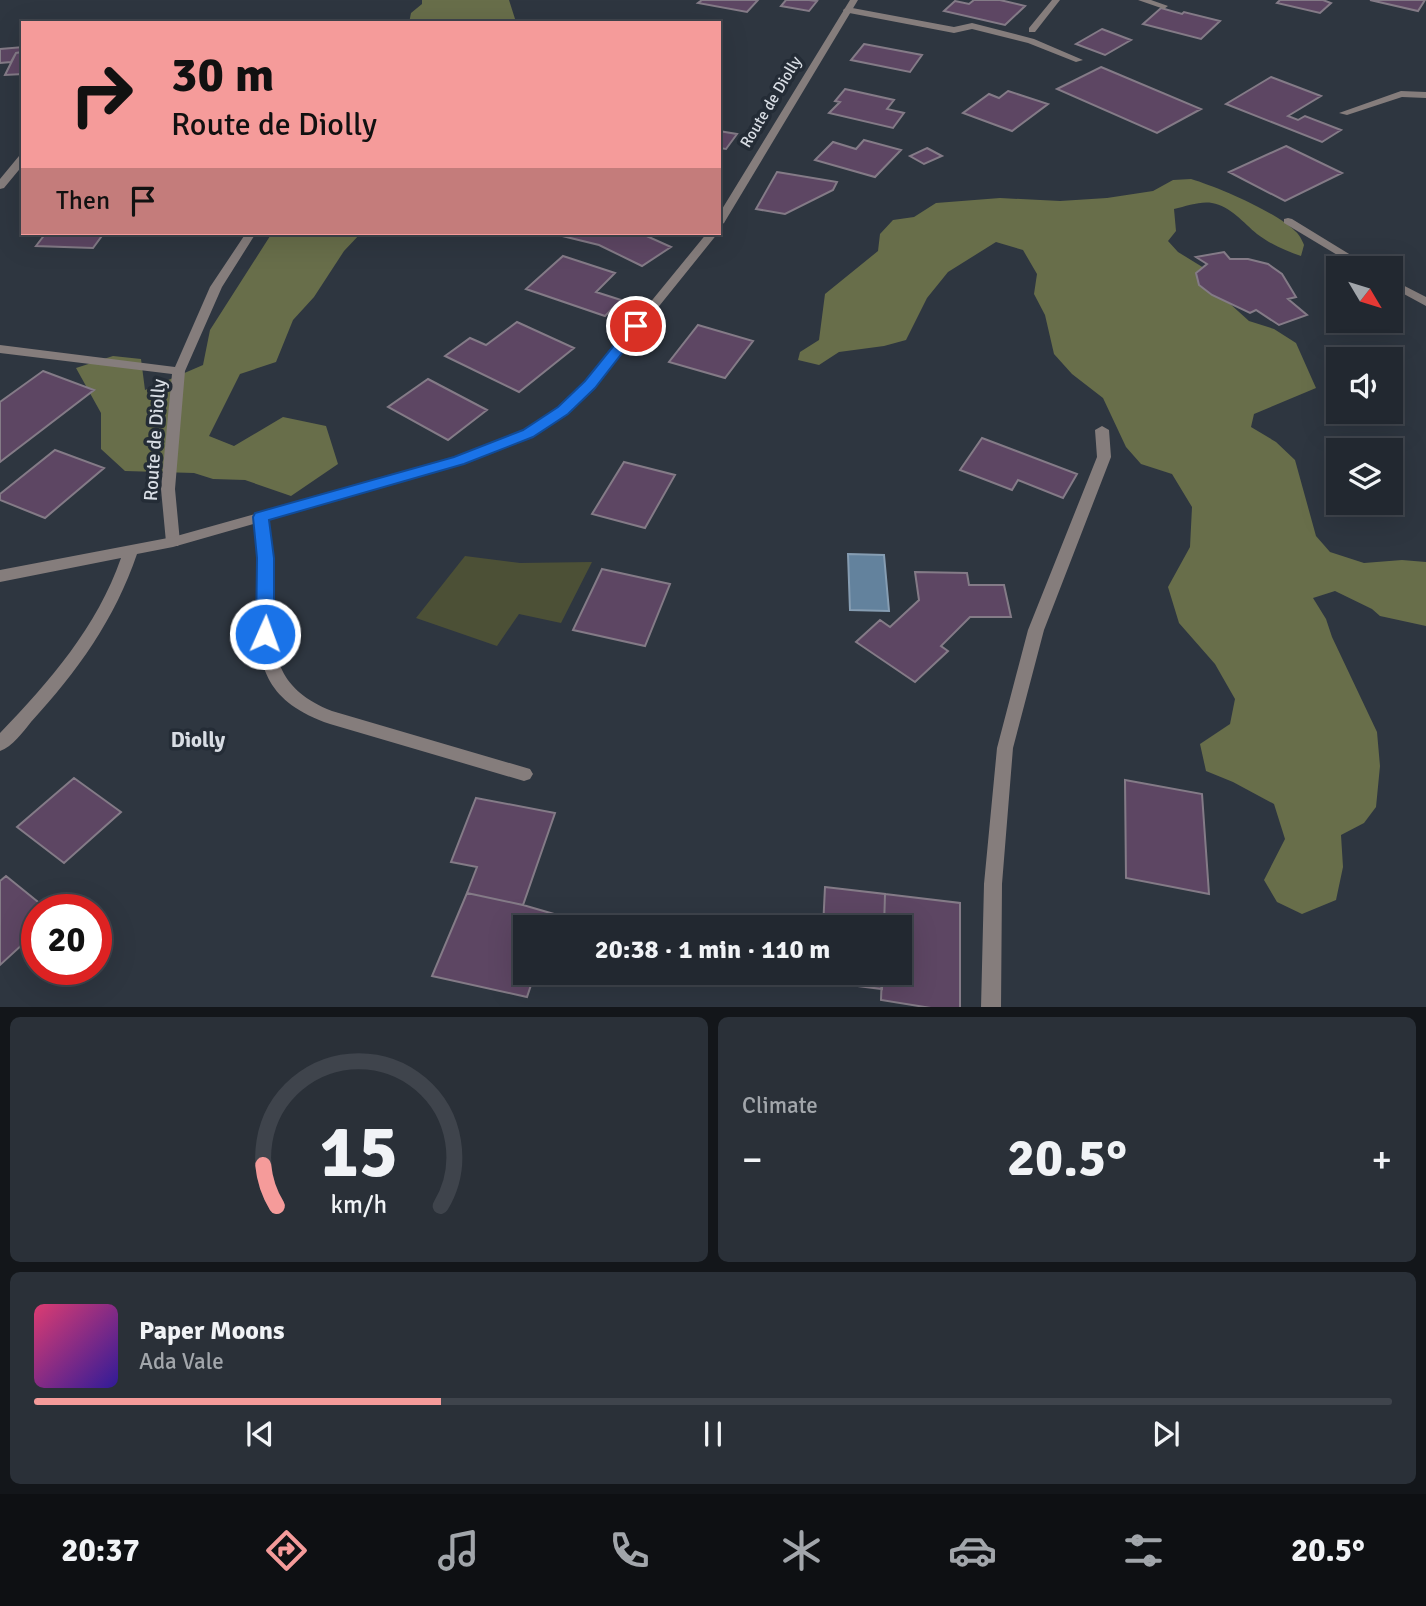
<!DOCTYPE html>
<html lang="en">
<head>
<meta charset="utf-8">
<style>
	:root { --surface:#222830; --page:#2a3038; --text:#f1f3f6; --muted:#a2a6ab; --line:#3f444c; --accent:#f59b9a }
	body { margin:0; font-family:Signika,sans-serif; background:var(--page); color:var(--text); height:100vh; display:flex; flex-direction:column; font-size:26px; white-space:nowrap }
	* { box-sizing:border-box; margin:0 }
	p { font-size:23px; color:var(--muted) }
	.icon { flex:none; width:38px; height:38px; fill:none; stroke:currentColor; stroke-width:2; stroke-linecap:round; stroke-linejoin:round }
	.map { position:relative; height:1007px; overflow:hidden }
	.panel { display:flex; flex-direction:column; gap:10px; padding:10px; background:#13161a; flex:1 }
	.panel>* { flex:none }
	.hud { position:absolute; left:21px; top:21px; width:700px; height:214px; border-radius:0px; box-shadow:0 7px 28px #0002,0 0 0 2px var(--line); background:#f59b9a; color:#111; overflow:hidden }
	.needle { width:46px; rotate:128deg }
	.controls { position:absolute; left:1326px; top:256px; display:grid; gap:14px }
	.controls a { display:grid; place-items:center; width:77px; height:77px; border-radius:0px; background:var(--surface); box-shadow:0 7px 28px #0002,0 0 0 2px var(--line); font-size:35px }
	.speed { position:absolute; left:21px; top:894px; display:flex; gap:14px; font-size:35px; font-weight:700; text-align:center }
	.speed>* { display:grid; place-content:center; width:91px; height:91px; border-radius:50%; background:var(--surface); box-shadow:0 7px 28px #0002,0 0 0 2px var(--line); line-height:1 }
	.speed .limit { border:10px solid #d22; background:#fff; color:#111 }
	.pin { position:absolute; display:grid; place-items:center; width:60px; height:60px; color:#fff; margin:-30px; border:4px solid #fff; border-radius:50%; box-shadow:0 2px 7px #0007 }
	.me { position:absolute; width:77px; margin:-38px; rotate:2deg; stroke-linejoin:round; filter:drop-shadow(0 0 5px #0008) }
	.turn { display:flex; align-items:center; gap:24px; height:147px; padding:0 35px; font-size:32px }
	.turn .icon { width:91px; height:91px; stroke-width:2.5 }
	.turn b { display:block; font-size:49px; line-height:60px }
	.then { display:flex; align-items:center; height:66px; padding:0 35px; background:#0003; gap:14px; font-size:26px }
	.big { font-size:52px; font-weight:800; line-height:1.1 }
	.panel .widget { flex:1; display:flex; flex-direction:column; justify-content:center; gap:10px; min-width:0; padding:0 24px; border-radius:10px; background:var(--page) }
	.panel .dial { align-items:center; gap:0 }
	.dial svg { height:182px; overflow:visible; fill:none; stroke:var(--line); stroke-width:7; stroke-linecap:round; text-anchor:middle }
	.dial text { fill:var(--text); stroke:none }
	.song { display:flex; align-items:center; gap:21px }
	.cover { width:84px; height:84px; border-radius:10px; background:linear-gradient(135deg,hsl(340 70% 55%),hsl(250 70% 35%)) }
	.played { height:7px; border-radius:4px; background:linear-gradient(90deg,var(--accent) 30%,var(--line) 30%) }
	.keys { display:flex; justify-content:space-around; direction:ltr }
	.heat { display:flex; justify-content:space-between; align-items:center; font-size:38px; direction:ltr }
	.panel .tiles { flex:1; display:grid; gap:10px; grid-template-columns:1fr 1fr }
	.widget:last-child { grid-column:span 2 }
	.trip { position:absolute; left:513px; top:915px; width:399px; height:70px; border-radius:0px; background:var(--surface); box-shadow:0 7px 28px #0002,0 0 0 2px var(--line); font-weight:800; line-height:70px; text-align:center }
	.menu { display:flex; height:112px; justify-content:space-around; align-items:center; background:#0e1013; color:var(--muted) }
	.menu .icon { width:49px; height:49px }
	.menu .on { color:var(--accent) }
	.menu b { font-size:32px; color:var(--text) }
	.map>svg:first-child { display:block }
	.green { fill:#4c5036 }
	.forest { fill:#686e4a }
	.water { fill:#63829d; stroke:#869db2; stroke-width:2 }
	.building { fill:#5d4663; stroke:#847b87; stroke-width:2 }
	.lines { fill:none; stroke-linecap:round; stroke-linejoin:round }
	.service { fill:#857d7c; fill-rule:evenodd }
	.minor { fill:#857d7c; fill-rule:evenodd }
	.route { fill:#1a73e8; stroke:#114b97; stroke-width:2 }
	.labels { text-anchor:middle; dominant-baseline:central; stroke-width:7; stroke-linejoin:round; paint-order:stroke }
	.far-street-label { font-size:16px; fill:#d8dde4; stroke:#242c36 }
	.street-label { font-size:19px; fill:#d8dde4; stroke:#242c36 }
	.neighbourhood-label { font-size:21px; font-weight:bold; fill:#d8dde4; stroke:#242c36 }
</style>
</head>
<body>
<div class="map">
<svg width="1426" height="1008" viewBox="0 0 1426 1008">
	<rect width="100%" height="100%" fill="#2e3640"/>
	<!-- green -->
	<path class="green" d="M465 556 520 563 592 562 561 623 519 614 497 646 416 618Z"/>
	<!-- forest -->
	<path class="forest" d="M422 0H509L516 22 409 23 411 13 422 4Z
		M1191 179C1218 187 1276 212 1295 231 1299 234 1302 240 1304 245L1301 256C1286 251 1270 244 1257 234 1244 223 1230 206 1212 203 1200 201 1187 206 1174 209L1176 231 1168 241 1178 252 1204 268 1228 302 1249 321 1274 329 1296 343 1316 388 1254 414 1251 427 1276 442 1295 460 1316 536 1330 552 1364 563 1402 560 1426 562V626L1380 616 1372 609 1335 591 1313 598 1326 619 1332 637 1377 732 1380 766 1376 807 1364 823 1341 835 1343 867 1336 900 1302 914 1277 902 1264 880 1285 839 1274 804 1233 782 1206 771 1200 744 1230 724 1235 699 1215 664 1179 623 1168 587 1190 547 1192 507 1172 474 1141 464 1126 447 1103 398 1072 374 1054 354 1045 315 1034 294 1037 274 1023 250 996 242 948 272 927 298 906 340 884 346 839 352 819 365 798 360 800 352 819 340 825 294 878 251 880 234 893 220 914 217 936 203 1000 198 1060 201 1107 198 1153 191 1173 180Z
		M272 233H361L344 251 314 297 293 320 276 362 240 374 209 436 234 446 283 417 326 426 338 464 291 496 245 480 213 479 194 473 125 471 101 449V413L76 368 113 356 141 359 145 390 203 365 210 330Z"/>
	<!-- water -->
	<path class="water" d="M848 554 884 555 889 611 850 610Z"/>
	<!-- building -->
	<path class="building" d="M702 0H758L747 12 698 3Z
		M786 0H809L817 1 809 11 781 6Z
		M974 0H1000L1025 6 1005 25 944 11 955 1 969 4Z
		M1280 0H1323L1331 3 1320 13 1277 3Z
		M1370 0H1425L1418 11Z
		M1161 8 1182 14 1184 12 1220 21 1201 39 1143 24Z
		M1102 29 1131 40 1105 55 1076 44Z
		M864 44 922 55 910 72 851 60Z
		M23 47 22 52 16 53 11 62 0 63V49Z
		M22 52 23 74 5 75 16 53Z
		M1101 67 1201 109 1157 133 1057 89Z
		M1271 77 1321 96 1288 116 1298 120 1305 116 1341 130 1322 142 1226 104Z
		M845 89 894 100 887 109 904 113 893 128 829 113 840 102 835 101Z
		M1008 91 1048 104 1012 131 963 113 989 94 999 98Z
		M719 131 737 134 726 149 719 148Z
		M864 140 901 150 875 177 815 160 833 142 856 149Z
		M1286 146 1342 173 1285 201 1229 172Z
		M927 148 942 156 924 164 910 156Z
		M777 172 837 182 833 190 785 214 756 209Z
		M46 233H104L93 248 36 246Z
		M550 233H640L671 247 642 266 599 245Z
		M1224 252 1230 259H1248L1268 264 1282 274 1296 297 1288 299 1307 315 1279 325 1256 310 1250 313 1212 295 1199 285 1196 273 1207 264 1196 257Z
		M563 256 615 273 596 292 621 300 605 316 526 289Z
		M517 322 574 348 519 392 445 356 470 338 486 345Z
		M698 325 753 341 725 378 669 362Z
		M43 371 94 390 0 462V402Z
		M428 379 487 410 448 440 388 407Z
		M982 438 1077 474 1063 498 1018 480 1012 490 960 470Z
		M55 450 104 468 45 518 0 500V494Z
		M624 462 675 475 645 528 592 514Z
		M602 569 670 584 645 646 573 630Z
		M915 572 967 573 969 585H1004L1011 617H970L941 646 948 651 915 682 856 642 880 620 890 627 919 600Z
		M74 778 121 812 64 863 17 827Z
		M1125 780 1202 794 1209 894 1126 878Z
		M476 798 555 813 523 905 467 893 477 867 451 862Z
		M6 876 48 910H37V931L0 965V881Z
		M825 887 885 894 884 928H823Z
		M467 893 523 905 554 914 550 928H525V973H535L527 997 432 976Z
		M885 894 960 903V1008H931L881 1000 882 973H900V928H884Z
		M819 973H882V989L819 981Z"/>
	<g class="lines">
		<!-- service -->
		<path class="service" d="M1052 0H1060L1035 32H1029V28Z
			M1138 0H1151L1168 6 1164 9Z
			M847 7 954 27 972 23 1034 39 1083 60 1076 62 1028 43 972 29 954 33 844 12 843 10Z
			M1401 91 1426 92V98L1402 97 1347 115 1339 113Z
			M23 155V165L4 188 0 189V179L19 156Z
			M1288 218 1292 219 1372 268H1359L1284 223V219Z
			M246 233H256L222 287 185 371 175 489 180 542 178 546H168L166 542 161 489 172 374 0 353V345L175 367 210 287Z
			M1391 279 1426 297V306L1391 287Z
			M261 512 268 517C271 537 274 556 273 576 272 637 265 685 332 711L530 769 533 774 530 779 524 781 330 724C240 693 261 635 259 560 258 545 256 531 254 517Z"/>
		<!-- minor -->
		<path class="minor" d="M850 0H858L724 223 719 226V214Z
			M707 233H718L594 387 568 414 533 436 464 464 173 547 137 554C115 619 77 672 31 722 23 732 12 747 0 751V733C50 681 97 627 121 558L0 582V570L173 537 454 458 523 430 558 408 586 381Z
			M1102 426 1109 430 1111 457 1044 630 1013 748 1002 884 1001 1008H981L984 884 997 748 1028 630 1097 457 1095 430Z"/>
	</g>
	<!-- route -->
	<path class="route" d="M636 322 643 326 595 388 568 414 533 437 464 464 269 520 274 558V634L271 639H259L256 634 257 558 253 517 255 513 454 457 523 430 558 407 585 381 632 323Z"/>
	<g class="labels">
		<!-- far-street labels -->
		<g class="far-street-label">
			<text transform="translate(771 102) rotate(-59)">Route de Diolly</text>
		</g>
		<!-- street labels -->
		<g class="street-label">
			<text transform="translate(155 440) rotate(-86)">Route de Diolly</text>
		</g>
		<!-- neighbourhood labels -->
		<g class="neighbourhood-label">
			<text x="198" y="740">Diolly</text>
		</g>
	</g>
</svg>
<div class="controls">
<a><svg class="needle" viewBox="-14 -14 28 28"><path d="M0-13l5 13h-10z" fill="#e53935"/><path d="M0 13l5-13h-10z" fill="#a2a6ab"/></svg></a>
<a><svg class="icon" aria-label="sound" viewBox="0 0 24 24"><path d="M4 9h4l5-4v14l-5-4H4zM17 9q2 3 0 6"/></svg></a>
<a><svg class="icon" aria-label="layers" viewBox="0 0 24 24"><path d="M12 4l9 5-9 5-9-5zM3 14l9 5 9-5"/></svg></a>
</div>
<div class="speed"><div class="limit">20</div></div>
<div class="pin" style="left:636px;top:326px;background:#d93025"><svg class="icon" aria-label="arrive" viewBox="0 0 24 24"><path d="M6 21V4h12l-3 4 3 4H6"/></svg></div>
<svg class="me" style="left:265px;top:634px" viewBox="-20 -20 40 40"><circle r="17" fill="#1a73e8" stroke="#fff" stroke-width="3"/><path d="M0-11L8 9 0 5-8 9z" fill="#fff"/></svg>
<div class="trip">20:38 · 1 min · 110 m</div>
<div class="hud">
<div class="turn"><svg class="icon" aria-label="right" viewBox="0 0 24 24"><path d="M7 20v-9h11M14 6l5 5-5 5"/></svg><div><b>30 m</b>Route de Diolly</div></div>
<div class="then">Then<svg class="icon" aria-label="arrive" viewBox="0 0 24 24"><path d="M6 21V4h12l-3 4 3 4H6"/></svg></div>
</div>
</div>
<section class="panel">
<div class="tiles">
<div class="widget dial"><svg viewBox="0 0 100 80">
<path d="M14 69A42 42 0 1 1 86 69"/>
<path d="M14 69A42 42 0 0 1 8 51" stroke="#f59b9a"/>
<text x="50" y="56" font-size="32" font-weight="700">15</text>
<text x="50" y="72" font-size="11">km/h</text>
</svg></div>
<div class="widget"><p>Climate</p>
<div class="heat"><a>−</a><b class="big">20.5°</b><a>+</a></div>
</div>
<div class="widget">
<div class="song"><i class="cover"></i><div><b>Paper Moons</b><p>Ada Vale</p></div></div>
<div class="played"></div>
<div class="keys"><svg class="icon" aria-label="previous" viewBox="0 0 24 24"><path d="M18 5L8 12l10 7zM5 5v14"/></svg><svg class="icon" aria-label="pause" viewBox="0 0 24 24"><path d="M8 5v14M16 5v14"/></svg><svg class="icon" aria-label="next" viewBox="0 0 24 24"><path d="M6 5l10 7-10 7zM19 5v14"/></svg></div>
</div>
</div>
</section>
<nav class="menu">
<b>20:37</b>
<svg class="icon on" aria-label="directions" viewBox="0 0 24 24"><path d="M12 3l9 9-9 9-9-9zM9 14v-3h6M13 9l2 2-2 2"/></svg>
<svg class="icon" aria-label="music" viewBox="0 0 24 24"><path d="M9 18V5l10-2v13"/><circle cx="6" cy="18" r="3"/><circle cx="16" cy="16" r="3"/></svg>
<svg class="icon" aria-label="phone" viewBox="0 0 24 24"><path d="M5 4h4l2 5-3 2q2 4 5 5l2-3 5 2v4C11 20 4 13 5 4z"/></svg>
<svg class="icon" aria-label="climate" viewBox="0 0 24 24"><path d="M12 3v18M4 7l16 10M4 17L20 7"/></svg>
<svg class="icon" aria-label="car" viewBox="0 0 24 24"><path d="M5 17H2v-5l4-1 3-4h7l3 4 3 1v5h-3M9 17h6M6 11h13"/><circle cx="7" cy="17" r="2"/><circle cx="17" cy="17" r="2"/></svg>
<svg class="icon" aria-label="filters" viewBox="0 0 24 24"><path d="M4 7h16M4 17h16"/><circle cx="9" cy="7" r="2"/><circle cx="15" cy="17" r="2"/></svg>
<b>20.5°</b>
</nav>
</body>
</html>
